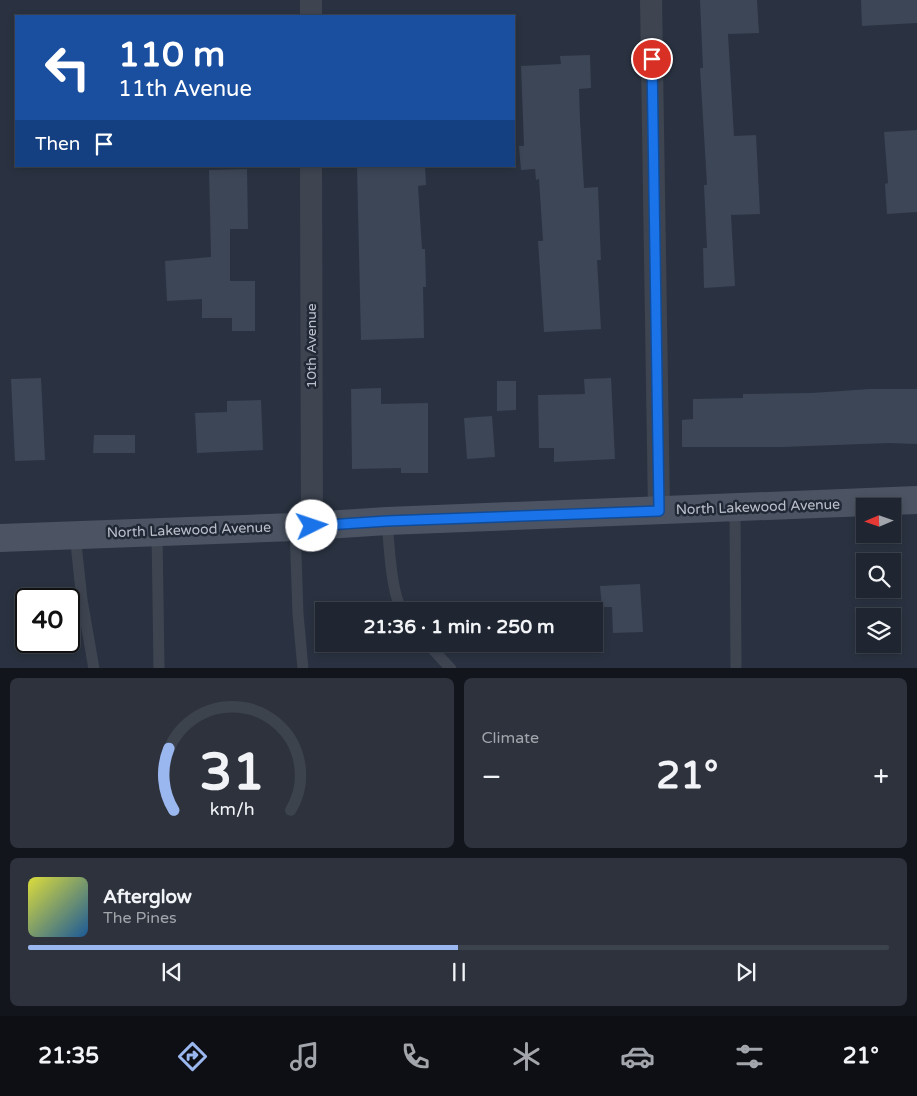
<!DOCTYPE html>
<html lang="en">
<head>
<meta charset="utf-8">
<style>
	:root { --surface:#202631; --page:#2d323d; --text:#f1f3f6; --muted:#a2a5ab; --line:#3d434d; --accent:#9bb7ef }
	body { margin:0; font-family:"Varela Round",sans-serif; background:var(--page); color:var(--text); height:100vh; display:flex; flex-direction:column; font-size:19px; white-space:nowrap }
	* { box-sizing:border-box; margin:0 }
	p { font-size:16px; color:var(--muted) }
	.icon { flex:none; width:28px; height:28px; fill:none; stroke:currentColor; stroke-width:2; stroke-linecap:round; stroke-linejoin:round }
	.map { position:relative; height:668px; overflow:hidden }
	.sheet { display:flex; flex-direction:column; gap:10px; padding:10px; background:#12151b; flex:1 }
	.sheet>* { flex:none }
	.top-card { position:absolute; left:15px; top:15px; width:500px; height:152px; border-radius:0px; box-shadow:0 2px 8px #0003,0 0 0 1px var(--line); background:#1a4fa0; color:#fff; overflow:hidden }
	.needle { width:32px; rotate:268deg }
	.buttons { position:absolute; left:856px; top:498px; display:grid; gap:10px }
	.buttons a { display:grid; place-items:center; width:45px; height:45px; border-radius:0px; background:var(--surface); box-shadow:0 2px 8px #0003,0 0 0 1px var(--line); font-size:25px }
	.speed { position:absolute; left:15px; top:588px; display:flex; gap:10px; font-size:25px; font-weight:700; text-align:center }
	.speed>* { display:grid; place-content:center; width:65px; height:65px; border-radius:50%; background:var(--surface); box-shadow:0 2px 8px #0003,0 0 0 1px var(--line); line-height:1 }
	.speed .limit { border:2px solid #111; border-radius:8px; background:#fff; color:#111 }
	.pin { position:absolute; display:grid; place-items:center; width:42px; height:42px; color:#fff; margin:-21px; border:2px solid #fff; border-radius:50%; box-shadow:0 1px 5px #0007 }
	.me { position:absolute; width:55px; margin:-28px; rotate:86deg; stroke-linejoin:round; filter:drop-shadow(0 0 4px #0008) }
	.turn { display:flex; align-items:center; gap:18px; height:105px; padding:0 20px; font-size:22px }
	.turn .icon { width:65px; height:65px; stroke-width:2.5 }
	.turn b { display:block; font-size:35px; line-height:42px }
	.then { display:flex; align-items:center; height:48px; padding:0 20px; background:#0003; gap:10px; font-size:19px }
	.big { font-size:38px; font-weight:700; line-height:1.1 }
	.sheet .widget { flex:1; display:flex; flex-direction:column; justify-content:center; gap:8px; min-width:0; padding:0 18px; border-radius:8px; background:var(--page) }
	.sheet .dial { align-items:center; gap:0 }
	.dial svg { height:130px; overflow:visible; fill:none; stroke:var(--line); stroke-width:7; stroke-linecap:round; text-anchor:middle }
	.dial text { fill:var(--text); stroke:none }
	.song { display:flex; align-items:center; gap:15px }
	.cover { width:60px; height:60px; border-radius:8px; background:linear-gradient(135deg,hsl(60 70% 55%),hsl(210 70% 35%)) }
	.played { height:5px; border-radius:2px; background:linear-gradient(90deg,var(--accent) 50%,var(--line) 50%) }
	.keys { display:flex; justify-content:space-around; direction:ltr }
	.heat { display:flex; justify-content:space-between; align-items:center; font-size:28px; direction:ltr }
	.sheet .tiles { flex:1; display:grid; gap:10px; grid-template-columns:1fr 1fr }
	.widget:last-child { grid-column:span 2 }
	.trip { position:absolute; left:315px; top:602px; width:288px; height:50px; border-radius:0px; background:var(--surface); box-shadow:0 2px 8px #0003,0 0 0 1px var(--line); font-weight:700; line-height:50px; text-align:center }
	.menu { display:flex; height:80px; justify-content:space-around; align-items:center; background:#0d0f14; color:var(--muted) }
	.menu .icon { width:35px; height:35px }
	.menu .active { color:var(--accent) }
	.menu b { font-size:22px; color:var(--text) }
	.map>svg:first-child { display:block }
	.building { fill:#3c4656 }
	.lines { fill:none; stroke-linecap:round; stroke-linejoin:round }
	.lane { stroke:#3e4551; stroke-width:11 }
	.street { stroke:#3e4551; stroke-width:22 }
	.secondary { stroke:#4c5463; stroke-width:28 }
	.route-casing { stroke:#114b97; stroke-width:12 }
	.route { stroke:#1a73e8; stroke-width:9 }
	.labels { text-anchor:middle; dominant-baseline:central; stroke-width:5; stroke-linejoin:round; paint-order:stroke }
	.street-label { font-size:14px; fill:#bbc0cb; stroke:#222936 }
</style>
</head>
<body>
<div class="map">
<svg width="917" height="669" viewBox="0 0 917 669">
	<rect width="100%" height="100%" fill="#2a3241"/>
	<!-- building -->
	<path class="building" d="M700 0H757L759 33 728 34 734 136 756 135 760 214 731 215 735 286 704 288 703 248H707L704 185H707L700 68H703Z
		M861 0H917V23L862 26Z
		M590 55 591 88 579 89 580 120 584 188 598 187 601 260H597L601 329 544 332 538 241H543L539 179 536 180 535 169 521 170 519 146H524L521 66 561 64 560 56Z
		M917 130V212L887 214 885 184 888 183 884 132Z
		M357 166H425L426 185 418 186 422 249H425L426 287H423L424 338 361 340Z
		M247 169 248 229H230V281H255V331H232V318H202V299L167 301 165 261 211 257 209 170Z
		M41 378 45 460 15 461 11 379Z
		M611 378 615 459 554 462V448H539L538 395 585 394 584 379Z
		M497 381H516V410L497 411Z
		M381 388V404L428 403V473H401V468L352 469 351 389Z
		M870 389H917V444L889 443 783 447H682V420L693 419V399L743 398V394L812 393Z
		M261 400 263 450 197 453 195 413 227 412V401Z
		M492 416 495 457 467 459 464 418Z
		M94 435H135V453H93Z
		M640 584 643 632 613 633 612 607H602L600 586Z"/>
	<g class="lines">
		<!-- lane -->
		<path class="lane" d="M735 508 736 669
			M387 521C389 542 391 596 403 611
			M295 527 298 614 303 669
			M157 531 159 669
			M75 534 82 600 94 669
			M428 644 451 669"/>
		<!-- street -->
		<path class="street" d="M311 0V16
			M651 0 659 511
			M311 166 312 526"/>
		<!-- secondary -->
		<path class="secondary" d="M0 538 295 527 387 521 917 500"/>
	</g>
	<g class="lines">
		<defs>
			<path id="route" d="M312 526 387 521 659 511 652 59"/>
		</defs>
		<!-- route casing -->
		<use href="#route" class="route-casing"/>
		<!-- route -->
		<use href="#route" class="route"/>
	</g>
	<g class="labels">
		<!-- street labels -->
		<g class="street-label">
			<text transform="translate(311 346) rotate(-90)">10th Avenue</text>
			<text transform="translate(758 507) rotate(-2)">North Lakewood Avenue</text>
			<text transform="translate(189 530) rotate(-2)">North Lakewood Avenue</text>
		</g>
	</g>
</svg>
<div class="buttons">
<a><svg class="needle" viewBox="-14 -14 28 28"><path d="M0-13l5 13h-10z" fill="#e53935"/><path d="M0 13l5-13h-10z" fill="#a2a5ab"/></svg></a>
<a><svg class="icon" aria-label="search" viewBox="0 0 24 24"><circle cx="10" cy="10" r="6"/><path d="M15 15l6 6"/></svg></a>
<a><svg class="icon" aria-label="layers" viewBox="0 0 24 24"><path d="M12 4l9 5-9 5-9-5zM3 14l9 5 9-5"/></svg></a>
</div>
<div class="speed"><div class="limit">40</div></div>
<div class="pin" style="left:652px;top:59px;background:#d93025"><svg class="icon" aria-label="arrive" viewBox="0 0 24 24"><path d="M6 21V4h12l-3 4 3 4H6"/></svg></div>
<svg class="me" style="left:312px;top:526px" viewBox="-20 -20 40 40"><circle r="19" fill="#fff"/><path d="M0-13L10 11 0 6-10 11z" fill="#1a73e8"/></svg>
<div class="trip">21:36 · 1 min · 250 m</div>
<div class="top-card">
<div class="turn"><svg class="icon" aria-label="left" viewBox="0 0 24 24"><path d="M17 20v-9H6M10 6l-5 5 5 5"/></svg><div><b>110 m</b>11th Avenue</div></div>
<div class="then">Then<svg class="icon" aria-label="arrive" viewBox="0 0 24 24"><path d="M6 21V4h12l-3 4 3 4H6"/></svg></div>
</div>
</div>
<section class="sheet">
<div class="tiles">
<div class="widget dial"><svg viewBox="0 0 100 80">
<path d="M14 69A42 42 0 1 1 86 69"/>
<path d="M14 69A42 42 0 0 1 11 31" stroke="#9bb7ef"/>
<text x="50" y="56" font-size="32" font-weight="700">31</text>
<text x="50" y="72" font-size="11">km/h</text>
</svg></div>
<div class="widget"><p>Climate</p>
<div class="heat"><a>−</a><b class="big">21°</b><a>+</a></div>
</div>
<div class="widget">
<div class="song"><i class="cover"></i><div><b>Afterglow</b><p>The Pines</p></div></div>
<div class="played"></div>
<div class="keys"><svg class="icon" aria-label="previous" viewBox="0 0 24 24"><path d="M18 5L8 12l10 7zM5 5v14"/></svg><svg class="icon" aria-label="pause" viewBox="0 0 24 24"><path d="M8 5v14M16 5v14"/></svg><svg class="icon" aria-label="next" viewBox="0 0 24 24"><path d="M6 5l10 7-10 7zM19 5v14"/></svg></div>
</div>
</div>
</section>
<nav class="menu">
<b>21:35</b>
<svg class="icon active" aria-label="directions" viewBox="0 0 24 24"><path d="M12 3l9 9-9 9-9-9zM9 14v-3h6M13 9l2 2-2 2"/></svg>
<svg class="icon" aria-label="music" viewBox="0 0 24 24"><path d="M9 18V5l10-2v13"/><circle cx="6" cy="18" r="3"/><circle cx="16" cy="16" r="3"/></svg>
<svg class="icon" aria-label="phone" viewBox="0 0 24 24"><path d="M5 4h4l2 5-3 2q2 4 5 5l2-3 5 2v4C11 20 4 13 5 4z"/></svg>
<svg class="icon" aria-label="climate" viewBox="0 0 24 24"><path d="M12 3v18M4 7l16 10M4 17L20 7"/></svg>
<svg class="icon" aria-label="car" viewBox="0 0 24 24"><path d="M5 17H2v-5l4-1 3-4h7l3 4 3 1v5h-3M9 17h6M6 11h13"/><circle cx="7" cy="17" r="2"/><circle cx="17" cy="17" r="2"/></svg>
<svg class="icon" aria-label="filters" viewBox="0 0 24 24"><path d="M4 7h16M4 17h16"/><circle cx="9" cy="7" r="2"/><circle cx="15" cy="17" r="2"/></svg>
<b>21°</b>
</nav>
</body>
</html>
